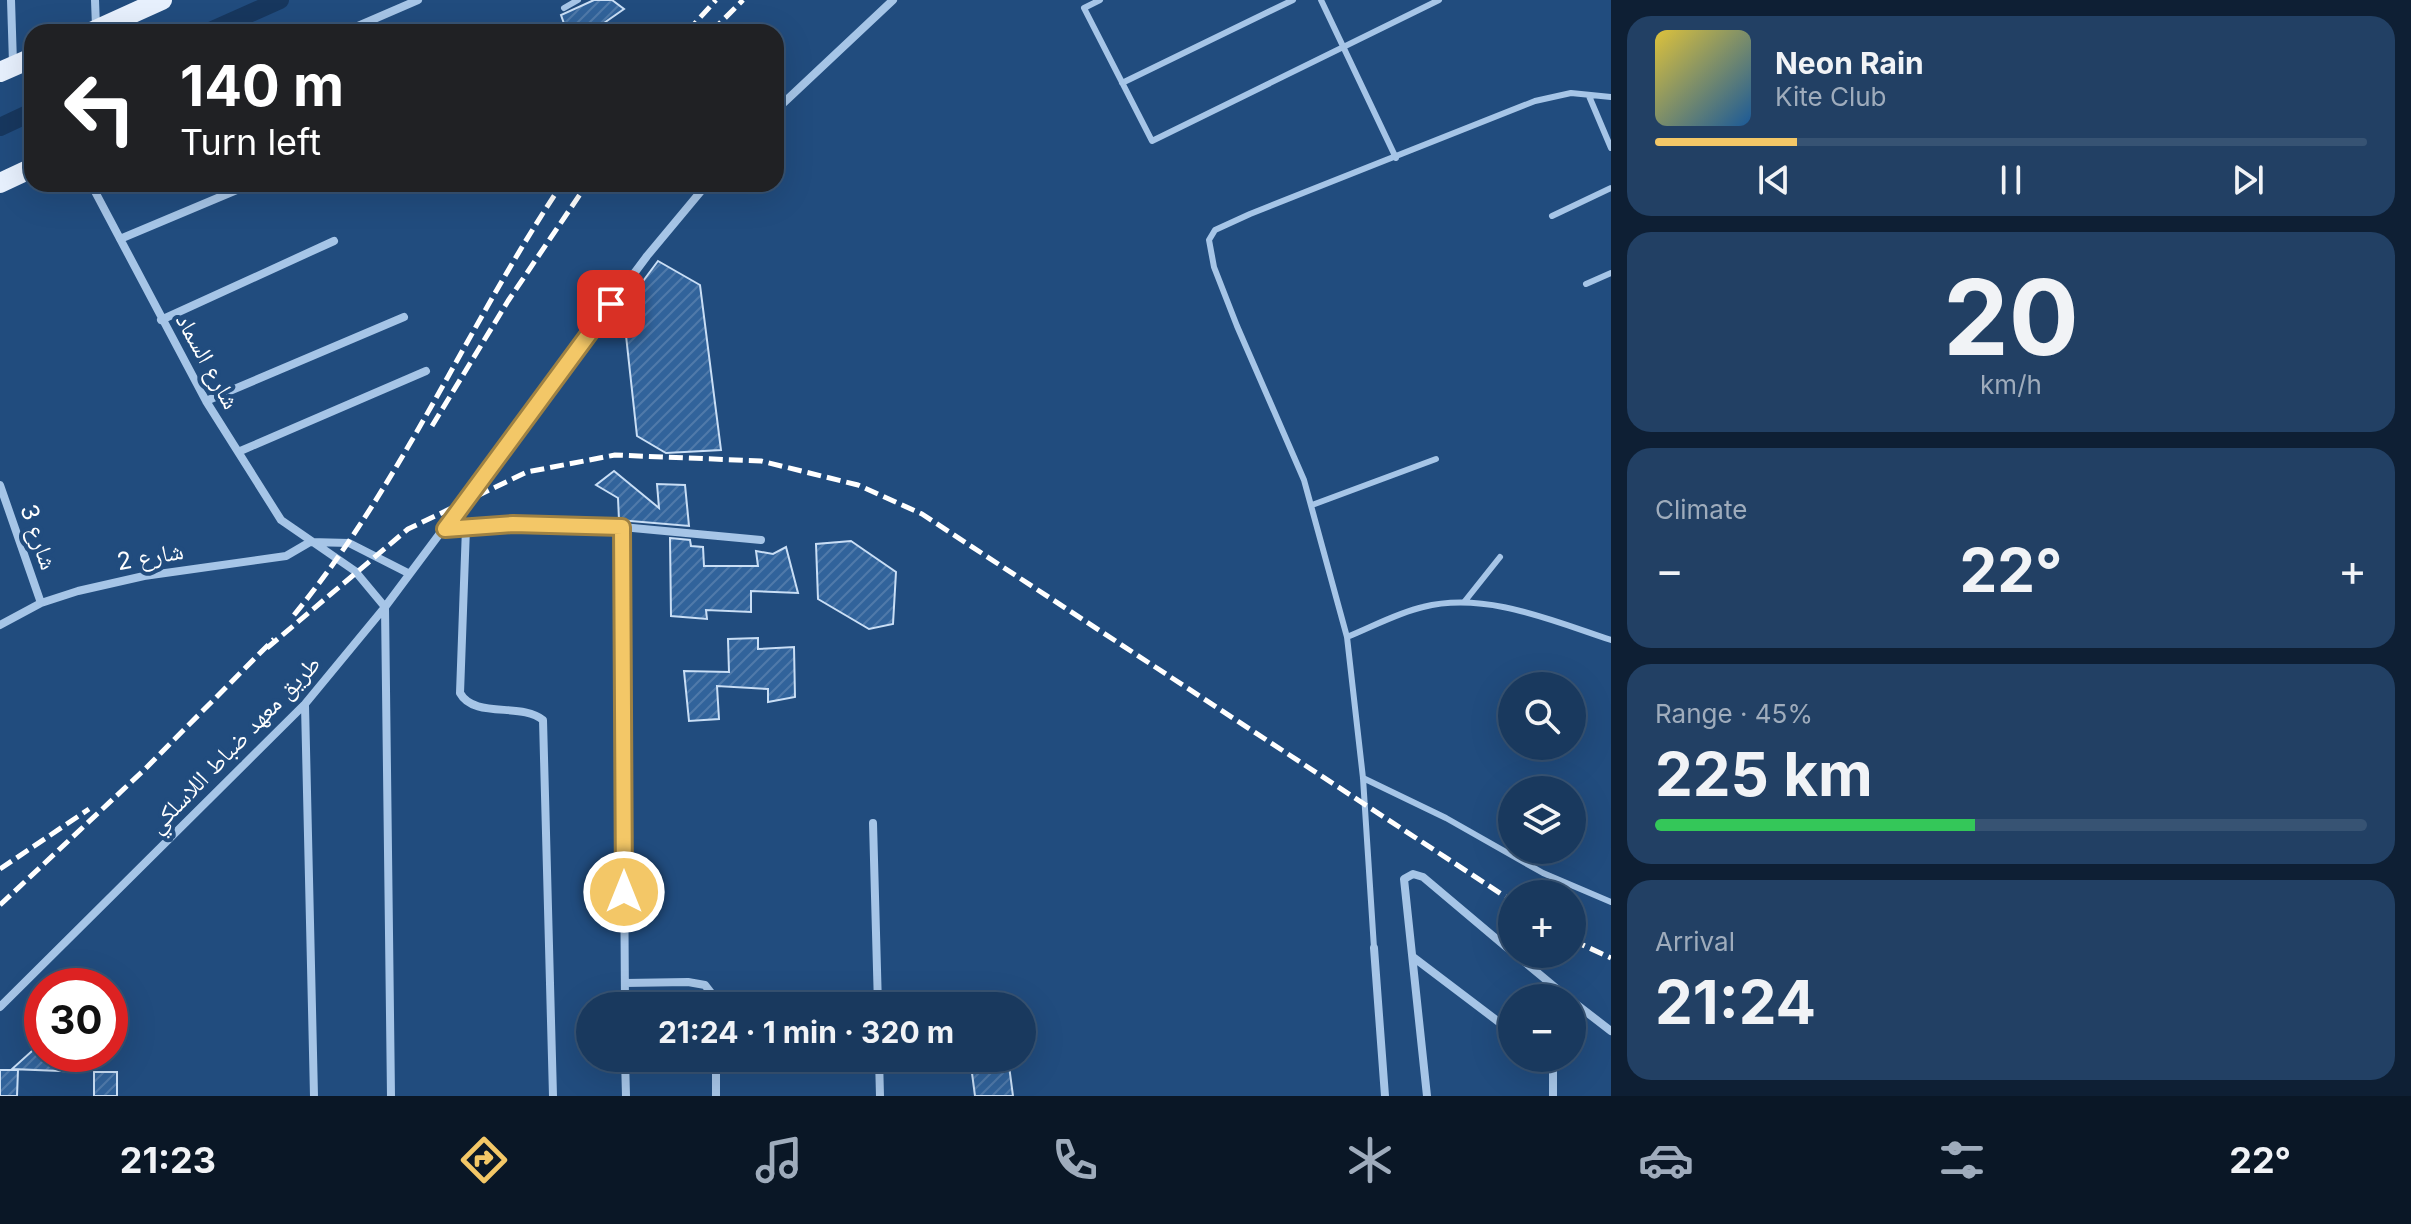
<!DOCTYPE html>
<html lang="en">
<head>
<meta charset="utf-8">
<style>
	:root { --surface:#19395e; --page:#224064; --text:#f1f3f6; --muted:#9facbc; --line:#375373; --accent:#f3c767 }
	body { margin:0; font-family:Inter,"Noto Naskh Arabic",sans-serif; background:var(--page); color:var(--text); height:100vh; display:flex; flex-direction:column; font-size:30px; white-space:nowrap }
	* { box-sizing:border-box; margin:0 }
	p { font-size:26px; color:var(--muted) }
	.icon { flex:none; width:44px; height:44px; fill:none; stroke:currentColor; stroke-width:2; stroke-linecap:round; stroke-linejoin:round }
	.map { position:relative; flex:1; overflow:hidden }
	.sheet { display:flex; flex-direction:column; gap:16px; padding:16px; background:#0e1f34; width:800px }
	.sheet>* { flex:none }
	.guide { position:absolute; left:24px; top:24px; width:760px; height:168px; border-radius:24px; box-shadow:0 8px 32px #0002,0 0 0 2px var(--line); background:#202124; color:#fff; overflow:hidden }
	.fabs { position:absolute; left:1498px; top:672px; display:grid; gap:16px }
	.fabs a { display:grid; place-items:center; width:88px; height:88px; border-radius:50%; background:var(--surface); box-shadow:0 8px 32px #0002,0 0 0 2px var(--line); font-size:40px }
	.speed { position:absolute; left:24px; top:968px; display:flex; gap:16px; font-size:40px; font-weight:700; text-align:center }
	.speed>* { display:grid; place-content:center; width:104px; height:104px; border-radius:50%; background:var(--surface); box-shadow:0 8px 32px #0002,0 0 0 2px var(--line); line-height:1 }
	.speed .limit { border:12px solid #d22; background:#fff; color:#111 }
	.pin { position:absolute; display:grid; place-items:center; width:68px; height:68px; color:#fff; margin:-34px; border-radius:16px; box-shadow:0 4px 12px #0006 }
	.me { position:absolute; width:88px; margin:-44px; rotate:0deg; stroke-linejoin:round; filter:drop-shadow(0 0 6px #0008) }
	.turn { display:flex; align-items:center; gap:28px; height:168px; padding:0 24px; font-size:36px }
	.turn .icon { width:104px; height:104px; stroke-width:2.5 }
	.turn b { display:block; font-size:56px; line-height:68px }
	.big { font-size:60px; font-weight:700; line-height:1.1 }
	.sheet .card { flex:1; display:flex; flex-direction:column; justify-content:center; gap:12px; min-width:0; padding:0 28px; border-radius:24px; background:var(--page) }
	.sheet .dial { align-items:center; gap:0 }
	.dial b { font-size:104px; line-height:1 }
	.song { display:flex; align-items:center; gap:24px }
	.cover { width:96px; height:96px; border-radius:12px; background:linear-gradient(135deg,hsl(50 70% 55%),hsl(210 70% 35%)) }
	.played { height:8px; border-radius:4px; background:linear-gradient(90deg,var(--accent) 20%,var(--line) 20%) }
	.keys { display:flex; justify-content:space-around; direction:ltr }
	.heat { display:flex; justify-content:space-between; align-items:center; font-size:44px; direction:ltr }
	.charge { height:12px; border-radius:6px; background:linear-gradient(90deg,#34c759 45%,var(--line) 0) }
	.trip { position:absolute; left:576px; top:992px; width:460px; height:80px; border-radius:40px; background:var(--surface); box-shadow:0 8px 32px #0002,0 0 0 2px var(--line); font-weight:700; line-height:80px; text-align:center }
	.dock { display:flex; height:128px; justify-content:space-around; align-items:center; background:#0a1726; color:var(--muted) }
	.dock .icon { width:56px; height:56px }
	.dock .active { color:var(--accent) }
	.dock b { font-size:36px; color:var(--text) }
	main { display:flex; flex:1; min-height:0 }
	.map>svg:first-child { display:block }
	.lines { fill:none; stroke-linecap:round; stroke-linejoin:round }
	.canal { stroke:#17375e; stroke-width:18 }
	.building { fill:url(#building-hatch); stroke:#c9def5; stroke-width:2 }
	.lane { stroke:#a6c5e7; stroke-width:6 }
	.street { stroke:#a6c5e7; stroke-width:8 }
	.primary { stroke:#e7f0fd; stroke-width:20 }
	.rail { stroke:#fff; stroke-width:5; stroke-dasharray:14 6; stroke-linecap:butt }
	.route-casing { stroke:#9e8143; stroke-width:20 }
	.route { stroke:#f3c767; stroke-width:14 }
	.labels { text-anchor:middle; dominant-baseline:central; stroke-width:8; stroke-linejoin:round; paint-order:stroke }
	.street-label { font-size:24px; fill:#fff; stroke:#214c7e }
</style>
</head>
<body>
<main>
<div class="map">
<svg width="1611" height="1096" viewBox="0 0 1611 1096">
	<defs>
		<pattern id="building-hatch" width="6" height="6" patternUnits="userSpaceOnUse" patternTransform="scale(2)"><rect width="6" height="6" fill="#31639b"/><path d="M-1 1l2-2M0 6l6-6M5 7l2-2" fill="none" stroke="#507aaa"/></pattern>
	</defs>
	<rect width="100%" height="100%" fill="#214c7e"/>
	<g class="lines">
		<!-- canal -->
		<path class="canal" d="M208 32 280 0
			M0 127 32 112"/>
	</g>
	<!-- building -->
	<path class="building" d="M594 0H612L624 9 591 32H567L561 15Z
		M658 261 700 285 721 450 666 453 637 436 623 308Z
		M614 471 659 508 657 484 685 485 689 526 619 520 618 498 596 485Z
		M670 538 690 540 691 546 703 547 704 566H758L756 551 773 554 786 547 798 593 751 591V612L706 610 707 619 671 616Z
		M851 541 896 572 893 624 869 629 818 599 816 544Z
		M758 638V649L794 647 795 697 768 702V689L717 686 719 719 689 721 684 671 729 672 728 639Z
		M42 1042V1054H85V1072L12 1069Z
		M970 1058H1008L1013 1096H975Z
		M0 1070H18L17 1096H0Z
		M94 1072H117V1096H94Z"/>
	<g class="lines">
		<!-- lane -->
		<path class="lane" d="M1100 0 1084 8 1152 141 1439 0
			M1321 0 1396 158
			M564 8 578 0
			M1122 83 1293 0
			M1589 96 1611 148
			M1552 216 1611 188
			M1586 284 1611 273
			M1312 505 1436 459
			M1465 601 1500 557
			M1347 637C1372 627 1397 613 1423 607 1485 591 1553 621 1611 640
			M1363 778 1446 818 1543 873 1611 902
			M1374 948 1363 778 1347 637 1304 480 1237 326 1214 267 1209 240 1215 230 1250 214 1535 101 1571 93 1611 97"/>
		<!-- street -->
		<path class="street" d="M11 0 13 63
			M95 0 96 27
			M344 32 418 0
			M776 110 893 0
			M91 184 206 401 281 520 355 571 385 607 391 1096
			M120 239 251 184
			M161 320 334 241
			M206 401 404 317
			M238 452 426 371
			M0 485 41 603
			M622 527 625 1006
			M466 528 460 693C474 719 522 702 543 720L553 1096
			M445 529 513 524 622 527 761 540
			M0 625 41 603 78 591 144 576 286 556 310 542 349 543 408 573
			M305 705 314 1096
			M873 823 878 1006
			M1374 948 1385 1096
			M1515 954 1568 998
			M1413 957 1512 1032
			M625 983 688 982 705 985 712 994 713 1006
			M1572 1001 1611 1031
			M0 1007 305 704 385 607 647 256 707 184
			M625 1058 626 1096
			M716 1058V1096
			M879 1058 880 1096
			M1427 1096 1404 879 1413 874 1423 877 1512 952
			M1553 1096V1058"/>
		<!-- primary -->
		<path class="primary" d="M91 32 162 0
			M0 72 32 58
			M0 183 32 168"/>
		<!-- rail -->
		<path class="rail" d="M687 32 716 0
			M711 32 743 0
			M432 426 508 301 587 184
			M294 615C402 484 468 324 562 184
			M267 648 408 529 527 472 615 455 761 461 858 485 922 514 1512 901
			M0 869 89 809
			M0 905 144 770 274 639
			M1572 940 1611 958"/>
	</g>
	<g class="lines">
		<defs>
			<path id="route" d="M611 304 445 529 513 524 622 527 624 892"/>
		</defs>
		<!-- route casing -->
		<use href="#route" class="route-casing"/>
		<!-- route -->
		<use href="#route" class="route"/>
	</g>
	<g class="labels">
		<!-- street labels -->
		<g class="street-label">
			<text transform="translate(208 361) rotate(61)">شارع السماد</text>
			<text transform="translate(39 537) rotate(71)">شارع 3</text>
			<text transform="translate(150 556) rotate(-10)">شارع 2</text>
			<text transform="translate(234 744) rotate(-46)">طريق معهد ضباط اللاسلكي</text>
		</g>
	</g>
</svg>
<div class="fabs">
<a><svg class="icon" aria-label="search" viewBox="0 0 24 24"><circle cx="10" cy="10" r="6"/><path d="M15 15l6 6"/></svg></a>
<a><svg class="icon" aria-label="layers" viewBox="0 0 24 24"><path d="M12 4l9 5-9 5-9-5zM3 14l9 5 9-5"/></svg></a>
<a>+</a>
<a>−</a>
</div>
<div class="speed"><div class="limit">30</div></div>
<div class="pin" style="left:611px;top:304px;background:#d93025"><svg class="icon" aria-label="arrive" viewBox="0 0 24 24"><path d="M6 21V4h12l-3 4 3 4H6"/></svg></div>
<svg class="me" style="left:624px;top:892px" viewBox="-20 -20 40 40"><circle r="17" fill="#f3c767" stroke="#fff" stroke-width="3"/><path d="M0-11L8 9 0 5-8 9z" fill="#fff"/></svg>
<div class="trip">21:24 · 1 min · 320 m</div>
<div class="guide">
<div class="turn"><svg class="icon" aria-label="left" viewBox="0 0 24 24"><path d="M17 20v-9H6M10 6l-5 5 5 5"/></svg><div><b>140 m</b>Turn left</div></div>
</div>
</div>
<section class="sheet">
<div class="card">
<div class="song"><i class="cover"></i><div><b>Neon Rain</b><p>Kite Club</p></div></div>
<div class="played"></div>
<div class="keys"><svg class="icon" aria-label="previous" viewBox="0 0 24 24"><path d="M18 5L8 12l10 7zM5 5v14"/></svg><svg class="icon" aria-label="pause" viewBox="0 0 24 24"><path d="M8 5v14M16 5v14"/></svg><svg class="icon" aria-label="next" viewBox="0 0 24 24"><path d="M6 5l10 7-10 7zM19 5v14"/></svg></div>
</div>
<div class="card dial"><b>20</b><p>km/h</p></div>
<div class="card"><p>Climate</p>
<div class="heat"><a>−</a><b class="big">22°</b><a>+</a></div>
</div>
<div class="card"><p>Range · 45%</p><b class="big">225 km</b><div class="charge"></div></div>
<div class="card"><p>Arrival</p><b class="big">21:24</b></div>
</section>
</main>
<nav class="dock">
<b>21:23</b>
<svg class="icon active" aria-label="directions" viewBox="0 0 24 24"><path d="M12 3l9 9-9 9-9-9zM9 14v-3h6M13 9l2 2-2 2"/></svg>
<svg class="icon" aria-label="music" viewBox="0 0 24 24"><path d="M9 18V5l10-2v13"/><circle cx="6" cy="18" r="3"/><circle cx="16" cy="16" r="3"/></svg>
<svg class="icon" aria-label="phone" viewBox="0 0 24 24"><path d="M5 4h4l2 5-3 2q2 4 5 5l2-3 5 2v4C11 20 4 13 5 4z"/></svg>
<svg class="icon" aria-label="climate" viewBox="0 0 24 24"><path d="M12 3v18M4 7l16 10M4 17L20 7"/></svg>
<svg class="icon" aria-label="car" viewBox="0 0 24 24"><path d="M5 17H2v-5l4-1 3-4h7l3 4 3 1v5h-3M9 17h6M6 11h13"/><circle cx="7" cy="17" r="2"/><circle cx="17" cy="17" r="2"/></svg>
<svg class="icon" aria-label="filters" viewBox="0 0 24 24"><path d="M4 7h16M4 17h16"/><circle cx="9" cy="7" r="2"/><circle cx="15" cy="17" r="2"/></svg>
<b>22°</b>
</nav>
</body>
</html>
